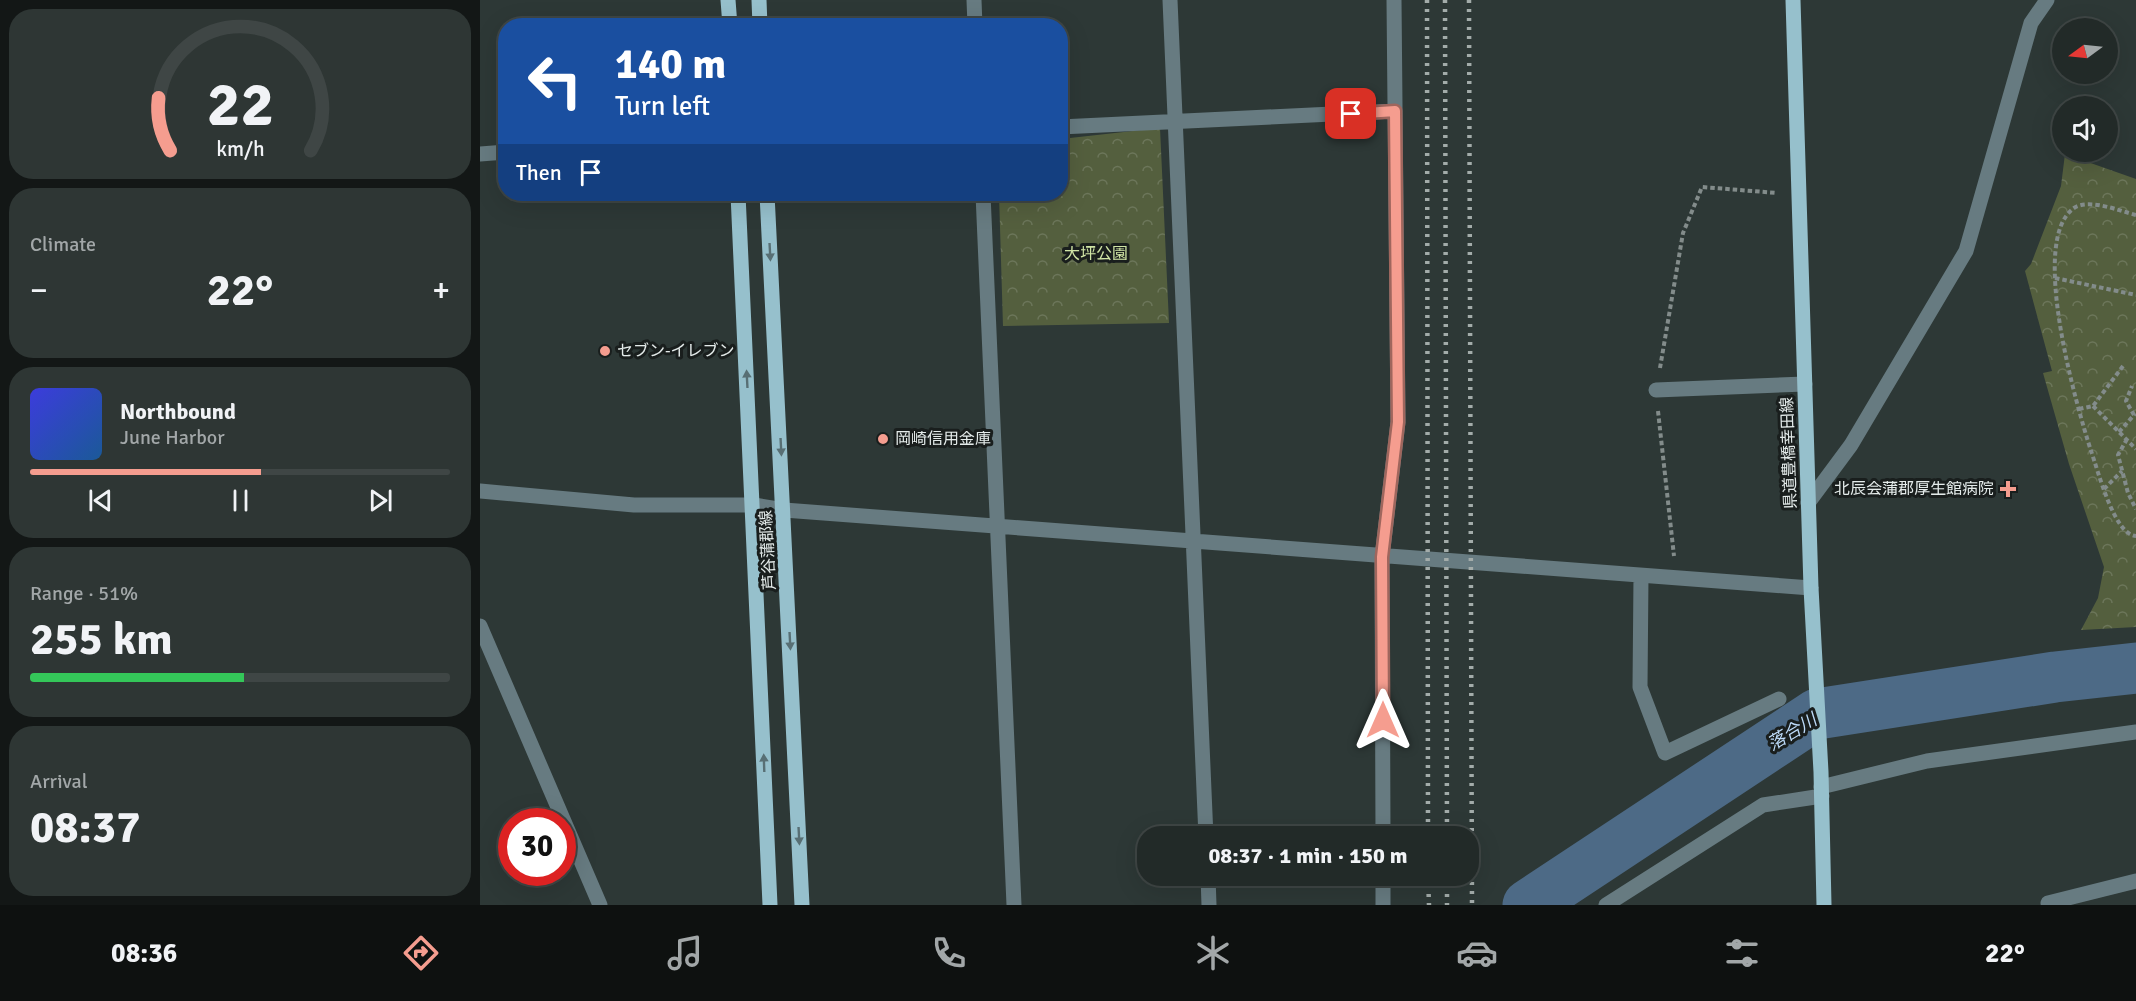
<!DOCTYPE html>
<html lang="en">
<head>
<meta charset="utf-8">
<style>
	:root { --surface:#222a28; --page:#2e3634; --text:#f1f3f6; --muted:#a2a7a8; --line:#3f4645; --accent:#f59d8f }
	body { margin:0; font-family:Signika,"Noto Sans JP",sans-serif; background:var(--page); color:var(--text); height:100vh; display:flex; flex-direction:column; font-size:22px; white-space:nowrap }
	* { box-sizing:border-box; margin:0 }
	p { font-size:20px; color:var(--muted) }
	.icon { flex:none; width:33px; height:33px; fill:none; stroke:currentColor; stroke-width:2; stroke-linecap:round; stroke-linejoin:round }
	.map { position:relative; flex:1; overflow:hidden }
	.drawer { display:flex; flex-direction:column; gap:9px; padding:9px; background:#131716; width:480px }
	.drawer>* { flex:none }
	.banner { position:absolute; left:18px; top:18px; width:570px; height:183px; border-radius:24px; box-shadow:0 6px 24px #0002,0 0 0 2px var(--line); background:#1a4fa0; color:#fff; overflow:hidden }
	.needle { width:39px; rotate:255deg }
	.controls { position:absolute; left:1572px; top:18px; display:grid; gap:12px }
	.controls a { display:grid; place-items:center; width:66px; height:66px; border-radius:50%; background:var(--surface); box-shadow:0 6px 24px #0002,0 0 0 2px var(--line); font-size:30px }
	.speed { position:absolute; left:18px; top:808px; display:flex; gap:12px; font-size:30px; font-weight:700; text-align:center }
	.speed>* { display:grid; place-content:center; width:78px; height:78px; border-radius:50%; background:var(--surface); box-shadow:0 6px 24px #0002,0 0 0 2px var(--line); line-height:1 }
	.speed .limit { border:9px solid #d22; background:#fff; color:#111 }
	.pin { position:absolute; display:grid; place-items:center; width:51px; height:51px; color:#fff; margin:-26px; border-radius:12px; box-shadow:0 3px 9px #0006 }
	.me { position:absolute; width:66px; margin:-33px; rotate:0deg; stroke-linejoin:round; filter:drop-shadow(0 0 4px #0008) }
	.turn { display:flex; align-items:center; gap:21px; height:126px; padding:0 18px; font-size:27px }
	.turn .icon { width:78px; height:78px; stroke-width:2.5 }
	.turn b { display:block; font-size:42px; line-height:51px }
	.then { display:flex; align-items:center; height:57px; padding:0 18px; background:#0003; gap:12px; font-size:22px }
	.big { font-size:45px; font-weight:700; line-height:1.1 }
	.drawer .tile { flex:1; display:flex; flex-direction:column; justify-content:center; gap:9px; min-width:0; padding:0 21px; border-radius:24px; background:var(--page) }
	.drawer .dial { align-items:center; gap:0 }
	.dial svg { height:156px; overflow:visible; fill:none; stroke:var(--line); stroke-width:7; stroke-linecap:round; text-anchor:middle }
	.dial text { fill:var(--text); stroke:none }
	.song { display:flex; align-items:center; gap:18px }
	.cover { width:72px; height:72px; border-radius:9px; background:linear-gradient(135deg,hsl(240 70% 55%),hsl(210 70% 35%)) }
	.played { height:6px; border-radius:3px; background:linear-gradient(90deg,var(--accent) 55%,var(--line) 55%) }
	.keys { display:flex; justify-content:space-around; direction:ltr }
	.heat { display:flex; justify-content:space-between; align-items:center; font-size:33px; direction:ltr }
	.charge { height:9px; border-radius:4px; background:linear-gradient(90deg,#34c759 51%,var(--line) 0) }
	.trip { position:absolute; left:657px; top:826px; width:342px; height:60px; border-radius:24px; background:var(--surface); box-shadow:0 6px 24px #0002,0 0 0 2px var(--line); font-weight:700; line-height:60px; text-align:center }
	.tabs { display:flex; height:96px; justify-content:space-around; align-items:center; background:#0e1110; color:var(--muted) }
	.tabs .icon { width:42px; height:42px }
	.tabs .current { color:var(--accent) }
	.tabs b { font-size:27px; color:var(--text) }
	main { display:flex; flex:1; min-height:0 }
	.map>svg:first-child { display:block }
	.park { fill:url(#park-crowns) }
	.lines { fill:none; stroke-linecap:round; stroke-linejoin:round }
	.river { stroke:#4d6a86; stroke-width:51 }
	.path { stroke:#838c8b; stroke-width:4; stroke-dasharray:4.5 3; stroke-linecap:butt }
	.minor { stroke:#677b81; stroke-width:15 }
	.major { stroke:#96c0cc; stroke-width:15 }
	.rail { stroke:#a3acaa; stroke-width:4.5; stroke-dasharray:3 6; stroke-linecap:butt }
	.oneway { fill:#586f74 }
	.route-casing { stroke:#9f665d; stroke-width:15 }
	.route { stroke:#f59d8f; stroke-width:10 }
	.poi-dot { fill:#f59d8f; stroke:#191e1d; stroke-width:2 }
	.labels { text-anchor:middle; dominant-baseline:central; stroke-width:6; stroke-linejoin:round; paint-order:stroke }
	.park-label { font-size:16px; fill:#d0e5a5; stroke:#191e1d }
	.poi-label { font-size:16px; fill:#e4ebea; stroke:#191e1d; text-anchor:start }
	.street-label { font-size:16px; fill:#e4ebea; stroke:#191e1d }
	.water-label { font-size:18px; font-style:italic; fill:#bddbf9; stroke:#191e1d }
</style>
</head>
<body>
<main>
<section class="drawer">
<div class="tile dial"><svg viewBox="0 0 100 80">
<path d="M14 69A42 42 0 1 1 86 69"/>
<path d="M14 69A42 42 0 0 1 8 42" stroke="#f59d8f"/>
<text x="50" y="56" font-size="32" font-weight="700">22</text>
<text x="50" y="72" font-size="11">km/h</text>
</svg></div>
<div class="tile"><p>Climate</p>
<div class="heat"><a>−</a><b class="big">22°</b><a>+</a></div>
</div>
<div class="tile">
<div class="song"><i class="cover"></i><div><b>Northbound</b><p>June Harbor</p></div></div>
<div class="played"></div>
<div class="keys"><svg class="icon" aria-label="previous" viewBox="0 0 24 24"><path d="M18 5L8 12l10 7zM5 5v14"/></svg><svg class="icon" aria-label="pause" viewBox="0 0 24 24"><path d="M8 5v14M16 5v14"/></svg><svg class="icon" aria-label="next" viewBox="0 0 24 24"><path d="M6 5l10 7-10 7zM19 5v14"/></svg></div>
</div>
<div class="tile"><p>Range · 51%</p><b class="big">255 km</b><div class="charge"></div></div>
<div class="tile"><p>Arrival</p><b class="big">08:37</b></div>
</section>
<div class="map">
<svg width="1656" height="905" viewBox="0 0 1656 905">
	<defs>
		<pattern id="park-crowns" width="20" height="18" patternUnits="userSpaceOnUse" patternTransform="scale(1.5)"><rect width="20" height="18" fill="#545f3e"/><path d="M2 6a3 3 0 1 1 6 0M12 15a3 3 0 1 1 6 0" fill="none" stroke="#6c765a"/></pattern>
	</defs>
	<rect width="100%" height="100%" fill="#2d3836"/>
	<!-- park -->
	<path class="park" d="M680 128 689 323 523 326 519 194H580L581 139Z
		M1585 154 1656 179V627L1601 630 1618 598 1624 567 1589 464 1563 373 1572 371 1545 271 1551 264 1581 186Z"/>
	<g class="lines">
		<!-- river -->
		<path class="river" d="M1048 905 1337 714 1575 677 1656 668"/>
		<!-- path -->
		<path class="path" d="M1656 215C1640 211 1609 198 1594 208 1548 240 1597 407 1611 451 1618 470 1634 535 1656 536
			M1575 278 1656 295
			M1180 368 1203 233 1222 187 1297 193
			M1613 406 1656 449
			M1599 409 1613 406 1643 366
			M1178 411 1194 556
			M1639 432 1654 415 1646 401 1652 386
			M1647 439 1638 455 1648 493 1656 509
			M1624 489 1642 471"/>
		<!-- minor -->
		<path class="minor" d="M494 0 495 26
			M690 0 726 837
			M580 127 915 111
			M0 154 26 152
			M503 194 534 905
			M1176 390 1325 384
			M0 491 154 505H274L304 510 1331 588
			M1328 503 1371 445 1486 251 1551 23 1567 0
			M1161 576 1160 687 1185 753 1299 699
			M0 626 120 905
			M1341 787 1447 761 1656 732
			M903 837 902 557 918 422 914 0
			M728 876 729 905
			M903 876V905
			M1126 905 1283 805 1342 796
			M1569 905 1568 903 1656 881"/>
		<!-- major -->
		<path class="major" d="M248 0 250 26
			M279 0 280 26
			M1313 0 1331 588 1341 772 1344 905
			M258 194 290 905
			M287 194 322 905"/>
		<!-- rail -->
		<path class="rail" d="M947 0 948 837
			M965 0 967 837
			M989 0 992 905
			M948 876 949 905
			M967 876V905"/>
	</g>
	<!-- one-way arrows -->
	<defs><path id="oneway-solid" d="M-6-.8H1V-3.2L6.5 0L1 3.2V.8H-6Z" transform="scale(1.5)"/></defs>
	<g class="oneway">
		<use href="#oneway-solid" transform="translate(290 252) rotate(87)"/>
		<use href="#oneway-solid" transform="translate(267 379) rotate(-93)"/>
		<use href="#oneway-solid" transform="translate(301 447) rotate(87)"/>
		<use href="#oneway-solid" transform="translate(310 641) rotate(87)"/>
		<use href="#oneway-solid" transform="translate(284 763) rotate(-92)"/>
		<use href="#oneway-solid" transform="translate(319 836) rotate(87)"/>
	</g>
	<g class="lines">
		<defs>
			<path id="route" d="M871 114 915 111 918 422 902 557 903 720"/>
		</defs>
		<!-- route casing -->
		<use href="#route" class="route-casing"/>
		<!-- route -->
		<use href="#route" class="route"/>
	</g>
	<!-- markers -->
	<g class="poi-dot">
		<circle cx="125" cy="351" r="6"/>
		<circle cx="403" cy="439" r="6"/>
		<path d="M1525 480h6v6h6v6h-6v6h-6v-6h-6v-6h6z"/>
	</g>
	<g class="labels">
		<!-- park labels -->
		<g class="park-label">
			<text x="616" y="254">大坪公園</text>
		</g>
		<!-- poi labels -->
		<g class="poi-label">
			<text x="137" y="351">セブン-イレブン</text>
			<text x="415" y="439">岡崎信用金庫</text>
			<text x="1514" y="489" text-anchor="end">北辰会蒲郡厚生館病院</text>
		</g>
		<!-- street labels -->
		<g class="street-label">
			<text transform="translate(1309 453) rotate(-92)">県道豊橋幸田線</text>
			<text transform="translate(288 550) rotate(-93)">芦谷蒲郡線</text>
		</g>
		<!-- water labels -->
		<g class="water-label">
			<text transform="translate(1312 732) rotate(-31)">落合川</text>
		</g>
	</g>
</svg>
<div class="controls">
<a><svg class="needle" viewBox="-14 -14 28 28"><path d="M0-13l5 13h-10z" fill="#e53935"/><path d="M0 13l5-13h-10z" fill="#a2a7a8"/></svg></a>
<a><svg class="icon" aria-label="sound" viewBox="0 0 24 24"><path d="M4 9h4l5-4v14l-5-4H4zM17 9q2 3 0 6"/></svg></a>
</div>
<div class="speed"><div class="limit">30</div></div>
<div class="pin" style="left:871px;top:114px;background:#d93025"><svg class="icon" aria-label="arrive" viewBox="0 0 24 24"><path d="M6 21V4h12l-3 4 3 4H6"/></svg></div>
<svg class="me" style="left:903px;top:720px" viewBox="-20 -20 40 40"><path d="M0-17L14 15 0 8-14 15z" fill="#f59d8f" stroke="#fff" stroke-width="4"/></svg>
<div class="trip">08:37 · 1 min · 150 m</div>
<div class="banner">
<div class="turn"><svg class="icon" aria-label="left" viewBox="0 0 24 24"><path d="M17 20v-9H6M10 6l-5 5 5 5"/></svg><div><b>140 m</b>Turn left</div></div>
<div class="then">Then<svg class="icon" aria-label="arrive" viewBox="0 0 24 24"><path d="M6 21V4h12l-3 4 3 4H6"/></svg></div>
</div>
</div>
</main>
<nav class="tabs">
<b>08:36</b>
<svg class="icon current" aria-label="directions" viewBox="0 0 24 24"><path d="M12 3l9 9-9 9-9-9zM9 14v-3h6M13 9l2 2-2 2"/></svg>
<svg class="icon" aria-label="music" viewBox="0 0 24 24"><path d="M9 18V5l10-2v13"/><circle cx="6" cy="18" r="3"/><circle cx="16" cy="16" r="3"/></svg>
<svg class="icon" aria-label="phone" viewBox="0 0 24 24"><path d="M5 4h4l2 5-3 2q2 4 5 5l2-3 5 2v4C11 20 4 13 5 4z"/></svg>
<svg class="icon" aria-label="climate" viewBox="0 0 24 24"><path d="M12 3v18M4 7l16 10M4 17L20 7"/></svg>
<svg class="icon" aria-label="car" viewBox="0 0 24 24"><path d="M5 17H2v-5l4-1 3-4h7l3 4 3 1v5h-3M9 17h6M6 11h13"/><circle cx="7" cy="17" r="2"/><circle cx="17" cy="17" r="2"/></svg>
<svg class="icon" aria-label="filters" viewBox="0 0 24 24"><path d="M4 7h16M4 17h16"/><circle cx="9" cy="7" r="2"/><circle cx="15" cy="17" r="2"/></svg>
<b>22°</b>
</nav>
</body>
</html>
